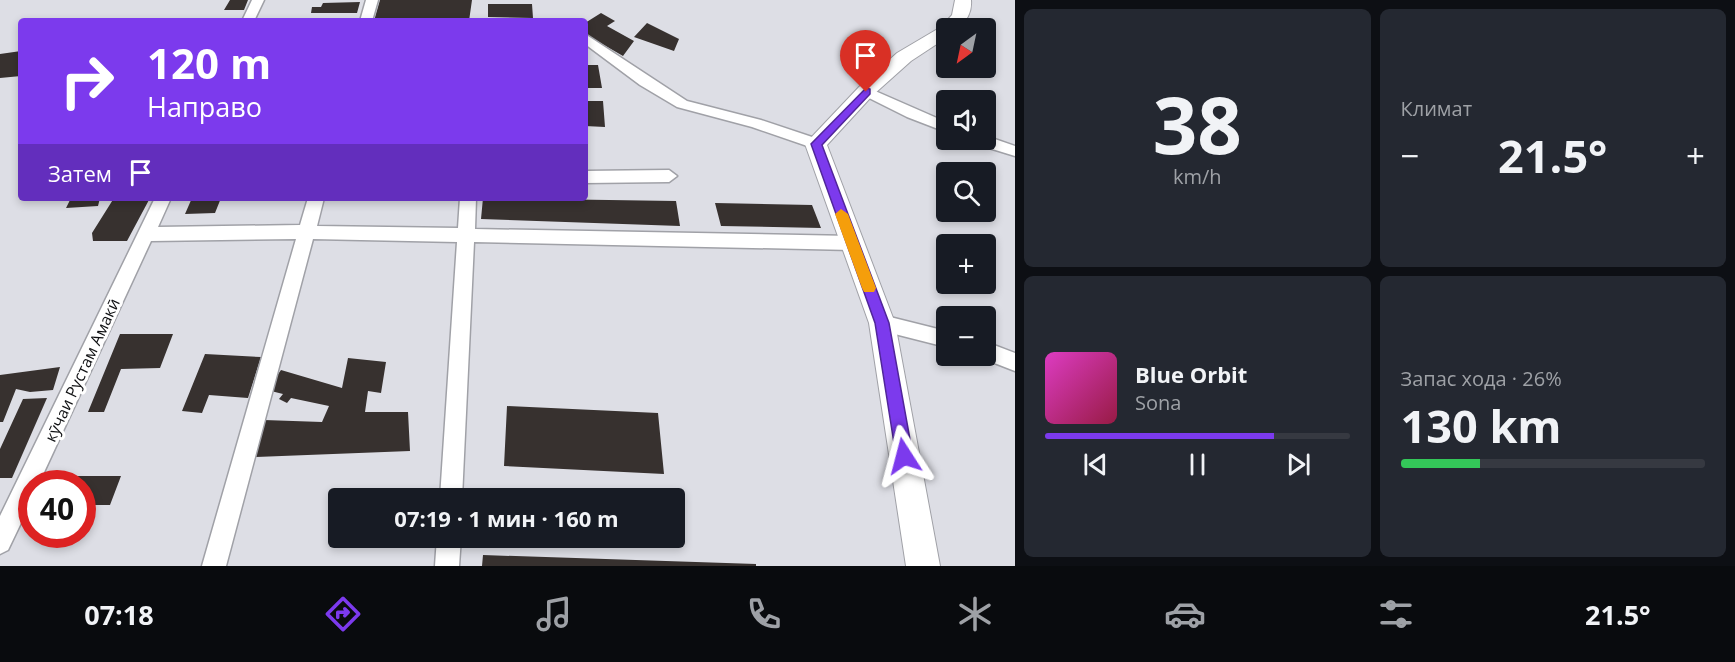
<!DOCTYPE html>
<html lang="ru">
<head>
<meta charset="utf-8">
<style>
	:root { --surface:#171b24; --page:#242831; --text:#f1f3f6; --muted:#9ea1a6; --line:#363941; --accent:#7c3aed }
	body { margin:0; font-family:"Open Sans",sans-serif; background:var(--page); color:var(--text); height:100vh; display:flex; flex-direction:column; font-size:22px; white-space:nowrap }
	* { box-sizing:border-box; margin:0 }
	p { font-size:20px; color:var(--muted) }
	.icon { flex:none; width:33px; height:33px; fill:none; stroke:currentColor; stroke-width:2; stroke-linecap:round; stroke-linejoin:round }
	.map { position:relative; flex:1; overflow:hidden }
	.drawer { display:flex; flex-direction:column; gap:9px; padding:9px; background:#0d0f14; width:720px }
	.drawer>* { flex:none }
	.top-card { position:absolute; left:18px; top:18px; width:570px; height:183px; border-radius:6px; box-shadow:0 3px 9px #0003; background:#7c3aed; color:#fff; overflow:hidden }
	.needle { width:39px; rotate:213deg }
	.buttons { position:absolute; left:936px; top:18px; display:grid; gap:12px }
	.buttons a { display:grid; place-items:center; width:60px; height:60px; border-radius:6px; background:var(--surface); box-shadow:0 3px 9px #0003; font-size:30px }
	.speed { position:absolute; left:18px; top:470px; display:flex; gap:12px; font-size:30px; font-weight:700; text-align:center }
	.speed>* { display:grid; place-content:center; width:78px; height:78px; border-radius:50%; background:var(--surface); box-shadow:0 3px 9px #0003; line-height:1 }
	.speed .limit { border:9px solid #d22; background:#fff; color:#111 }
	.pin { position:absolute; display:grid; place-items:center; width:51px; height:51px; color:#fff; margin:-62px -26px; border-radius:50% 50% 50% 0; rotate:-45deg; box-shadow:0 0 6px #0007 }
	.pin .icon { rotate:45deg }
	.me { position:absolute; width:66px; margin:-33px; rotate:351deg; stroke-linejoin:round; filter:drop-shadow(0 0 4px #0008) }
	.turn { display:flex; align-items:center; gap:21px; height:126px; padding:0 30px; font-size:27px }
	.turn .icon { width:78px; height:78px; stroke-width:2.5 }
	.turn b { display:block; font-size:42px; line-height:51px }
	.then { display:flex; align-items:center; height:57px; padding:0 30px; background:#0003; gap:12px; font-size:22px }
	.big { font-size:45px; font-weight:700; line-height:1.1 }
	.drawer .card { flex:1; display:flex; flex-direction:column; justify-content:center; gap:9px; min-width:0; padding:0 21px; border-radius:9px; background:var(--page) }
	.drawer .dial { align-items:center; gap:0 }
	.dial b { font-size:78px; line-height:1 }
	.song { display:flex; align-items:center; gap:18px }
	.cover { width:72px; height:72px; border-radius:9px; background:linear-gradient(135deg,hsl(310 70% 55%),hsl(340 70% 35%)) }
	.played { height:6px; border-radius:3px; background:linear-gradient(90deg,var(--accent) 75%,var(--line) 75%) }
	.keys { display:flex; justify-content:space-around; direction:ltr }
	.heat { display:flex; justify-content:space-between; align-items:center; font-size:33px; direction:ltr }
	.charge { height:9px; border-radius:4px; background:linear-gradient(90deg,#34c759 26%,var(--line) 0) }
	.drawer .tiles { flex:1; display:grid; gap:9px; grid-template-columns:repeat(2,1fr) }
	.trip { position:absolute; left:328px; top:488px; width:357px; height:60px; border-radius:6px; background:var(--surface); box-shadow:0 3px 9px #0003; font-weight:700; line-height:60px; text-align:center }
	.tab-bar { display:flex; height:96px; justify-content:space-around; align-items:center; background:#090b0e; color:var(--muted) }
	.tab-bar .icon { width:42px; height:42px }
	.tab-bar .active { color:var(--accent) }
	.tab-bar b { font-size:27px; color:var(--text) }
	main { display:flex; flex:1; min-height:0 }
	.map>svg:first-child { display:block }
	.building { fill:#37312f }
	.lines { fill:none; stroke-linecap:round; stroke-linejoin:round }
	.street-casing { stroke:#a0a1a7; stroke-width:3 }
	.secondary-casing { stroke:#a0a1a7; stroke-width:2 }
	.street { fill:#fff; fill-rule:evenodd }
	.secondary { fill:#fff; fill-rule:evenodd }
	.route { fill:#7c3aed; stroke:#51269a; stroke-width:1.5 }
	.slow { fill:#f59e0b }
	.labels { text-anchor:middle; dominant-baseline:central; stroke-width:6; stroke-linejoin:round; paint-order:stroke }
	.street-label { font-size:16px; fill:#0f1012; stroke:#fff }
</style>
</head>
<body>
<main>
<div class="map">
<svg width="1015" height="566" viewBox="0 0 1015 566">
	<rect width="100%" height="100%" fill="#dddee5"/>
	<!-- building -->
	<path class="building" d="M230 0H248L244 10H224Z
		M380 0H472L469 21H374Z
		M360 2 357 13H311L312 7H321L323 3Z
		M488 4H532L533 18 488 17Z
		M601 13 615 21 607 26 634 41 623 56 585 34V23Z
		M647 23 679 39 674 51 634 37Z
		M21 51V76L0 78V54Z
		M585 65H598L602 88H585Z
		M585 101H603L605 127 585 126Z
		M71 198H100L98 206 66 208Z
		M114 198H150L127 241H93L92 233Z
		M192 198H221L215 213 185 214Z
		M483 198 676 201 680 226 481 219Z
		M715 203 812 205 821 228 721 226Z
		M120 334H173L160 368 121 369 104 412H88Z
		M205 354 261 357 248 398 209 395 202 413 182 411Z
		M348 358 386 362 381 393 368 391 365 412H408L410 451 256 457 264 420 322 422 329 406 291 398 287 403 279 399 283 394 267 390 281 370 342 388Z
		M60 367 53 390 30 392 16 389 3 422H0V375Z
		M47 398 12 478H0V449L23 399Z
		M507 406 658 413 664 474 504 466Z
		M71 476H121L110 505H82V483H68Z
		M483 555 756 564V566H482Z"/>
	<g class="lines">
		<defs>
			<path id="street" d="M252 0H264L254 21H242Z
				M366 0H378L372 21H360Z
				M585 34 687 101 761 120 821 140 823 144 816 149 752 127 677 107 640 85 585 44Z
				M866 87 946 122V132L907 117 861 94 859 91Z
				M986 136 1015 146V156L976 144 974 140H986Z
				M669 170 677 176 669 182 585 183V171Z
				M155 198H171L158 227 300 225 308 198H324L317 226 458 228 460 198H476L475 229 852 236 858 238 861 243 858 248 852 250 474 242 462 498H440L457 242 313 239 226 566H202L296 239 151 241 39 483H32V500L8 550 0 554V516Z
				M882 315 946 331V347L875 329 873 323 875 317Z
				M986 342 1015 353V371L979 357 986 356Z
				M437 537H461L459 566H435Z"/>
			<path id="secondary" d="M955 0H971C972 12 967 20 959 28H946V38L911 61 873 95 827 145 895 323 940 566H906L869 323 805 144 859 87 897 53 941 27 952 15Z"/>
		</defs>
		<!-- street casing -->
		<use href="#street" class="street-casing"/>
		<!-- secondary casing -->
		<use href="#secondary" class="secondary-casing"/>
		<!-- street -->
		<use href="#street" class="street"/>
		<!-- secondary -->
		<use href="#secondary" class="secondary"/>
	</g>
	<!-- route -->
	<path class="route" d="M866 88 870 89V94L822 145 889 323 913 456 910 462 904 464 899 462 896 456 875 323 811 144Z"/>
	<!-- slow -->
	<path class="slow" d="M841 209 848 214 876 288 874 292H864L862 288 835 214Z"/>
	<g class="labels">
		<!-- street labels -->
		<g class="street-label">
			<text transform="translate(82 370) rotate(-65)">кӯчаи Рустам Амакӣ</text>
		</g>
	</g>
</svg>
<div class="buttons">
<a><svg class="needle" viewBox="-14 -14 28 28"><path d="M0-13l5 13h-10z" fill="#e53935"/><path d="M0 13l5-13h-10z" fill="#9ea1a6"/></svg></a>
<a><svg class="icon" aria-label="sound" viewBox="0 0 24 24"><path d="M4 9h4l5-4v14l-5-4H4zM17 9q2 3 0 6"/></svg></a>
<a><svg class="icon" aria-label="search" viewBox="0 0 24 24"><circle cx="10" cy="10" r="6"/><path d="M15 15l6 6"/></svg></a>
<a>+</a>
<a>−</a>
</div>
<div class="speed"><div class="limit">40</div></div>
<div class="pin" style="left:866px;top:92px;background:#d93025"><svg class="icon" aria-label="arrive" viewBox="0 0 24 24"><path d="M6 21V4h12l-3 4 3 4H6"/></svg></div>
<svg class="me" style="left:904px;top:456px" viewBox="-20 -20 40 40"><path d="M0-17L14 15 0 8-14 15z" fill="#7c3aed" stroke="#fff" stroke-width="4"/></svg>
<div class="trip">07:19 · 1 мин · 160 m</div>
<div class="top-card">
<div class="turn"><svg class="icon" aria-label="right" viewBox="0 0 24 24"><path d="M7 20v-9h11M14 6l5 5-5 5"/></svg><div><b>120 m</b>Направо</div></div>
<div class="then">Затем<svg class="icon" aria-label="arrive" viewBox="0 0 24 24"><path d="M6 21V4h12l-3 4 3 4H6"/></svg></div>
</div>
</div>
<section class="drawer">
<div class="tiles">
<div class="card dial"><b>38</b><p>km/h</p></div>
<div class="card"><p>Климат</p>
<div class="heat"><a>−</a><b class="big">21.5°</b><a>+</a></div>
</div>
<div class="card">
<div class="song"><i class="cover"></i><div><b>Blue Orbit</b><p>Sona</p></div></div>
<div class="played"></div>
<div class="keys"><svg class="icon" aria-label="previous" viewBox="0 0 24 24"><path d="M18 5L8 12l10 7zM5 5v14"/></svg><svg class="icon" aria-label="pause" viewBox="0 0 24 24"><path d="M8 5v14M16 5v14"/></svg><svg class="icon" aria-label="next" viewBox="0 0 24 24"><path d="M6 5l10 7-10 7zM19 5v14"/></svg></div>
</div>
<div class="card"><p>Запас хода · 26%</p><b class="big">130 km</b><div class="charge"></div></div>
</div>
</section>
</main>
<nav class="tab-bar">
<b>07:18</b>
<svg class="icon active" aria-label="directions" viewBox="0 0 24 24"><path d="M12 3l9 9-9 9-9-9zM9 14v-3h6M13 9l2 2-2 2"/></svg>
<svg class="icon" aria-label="music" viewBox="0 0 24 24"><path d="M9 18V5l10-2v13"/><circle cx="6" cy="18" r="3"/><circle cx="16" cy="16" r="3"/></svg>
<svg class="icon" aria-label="phone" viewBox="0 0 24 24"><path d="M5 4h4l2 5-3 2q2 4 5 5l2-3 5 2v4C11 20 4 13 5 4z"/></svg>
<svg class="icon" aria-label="climate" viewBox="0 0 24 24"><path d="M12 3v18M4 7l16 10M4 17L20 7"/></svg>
<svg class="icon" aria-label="car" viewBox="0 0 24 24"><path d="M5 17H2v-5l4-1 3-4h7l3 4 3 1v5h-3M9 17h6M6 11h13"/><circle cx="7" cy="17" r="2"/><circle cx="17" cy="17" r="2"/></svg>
<svg class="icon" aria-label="filters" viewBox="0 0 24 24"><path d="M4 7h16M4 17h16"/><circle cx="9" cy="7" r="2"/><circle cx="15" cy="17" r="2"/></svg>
<b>21.5°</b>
</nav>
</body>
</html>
